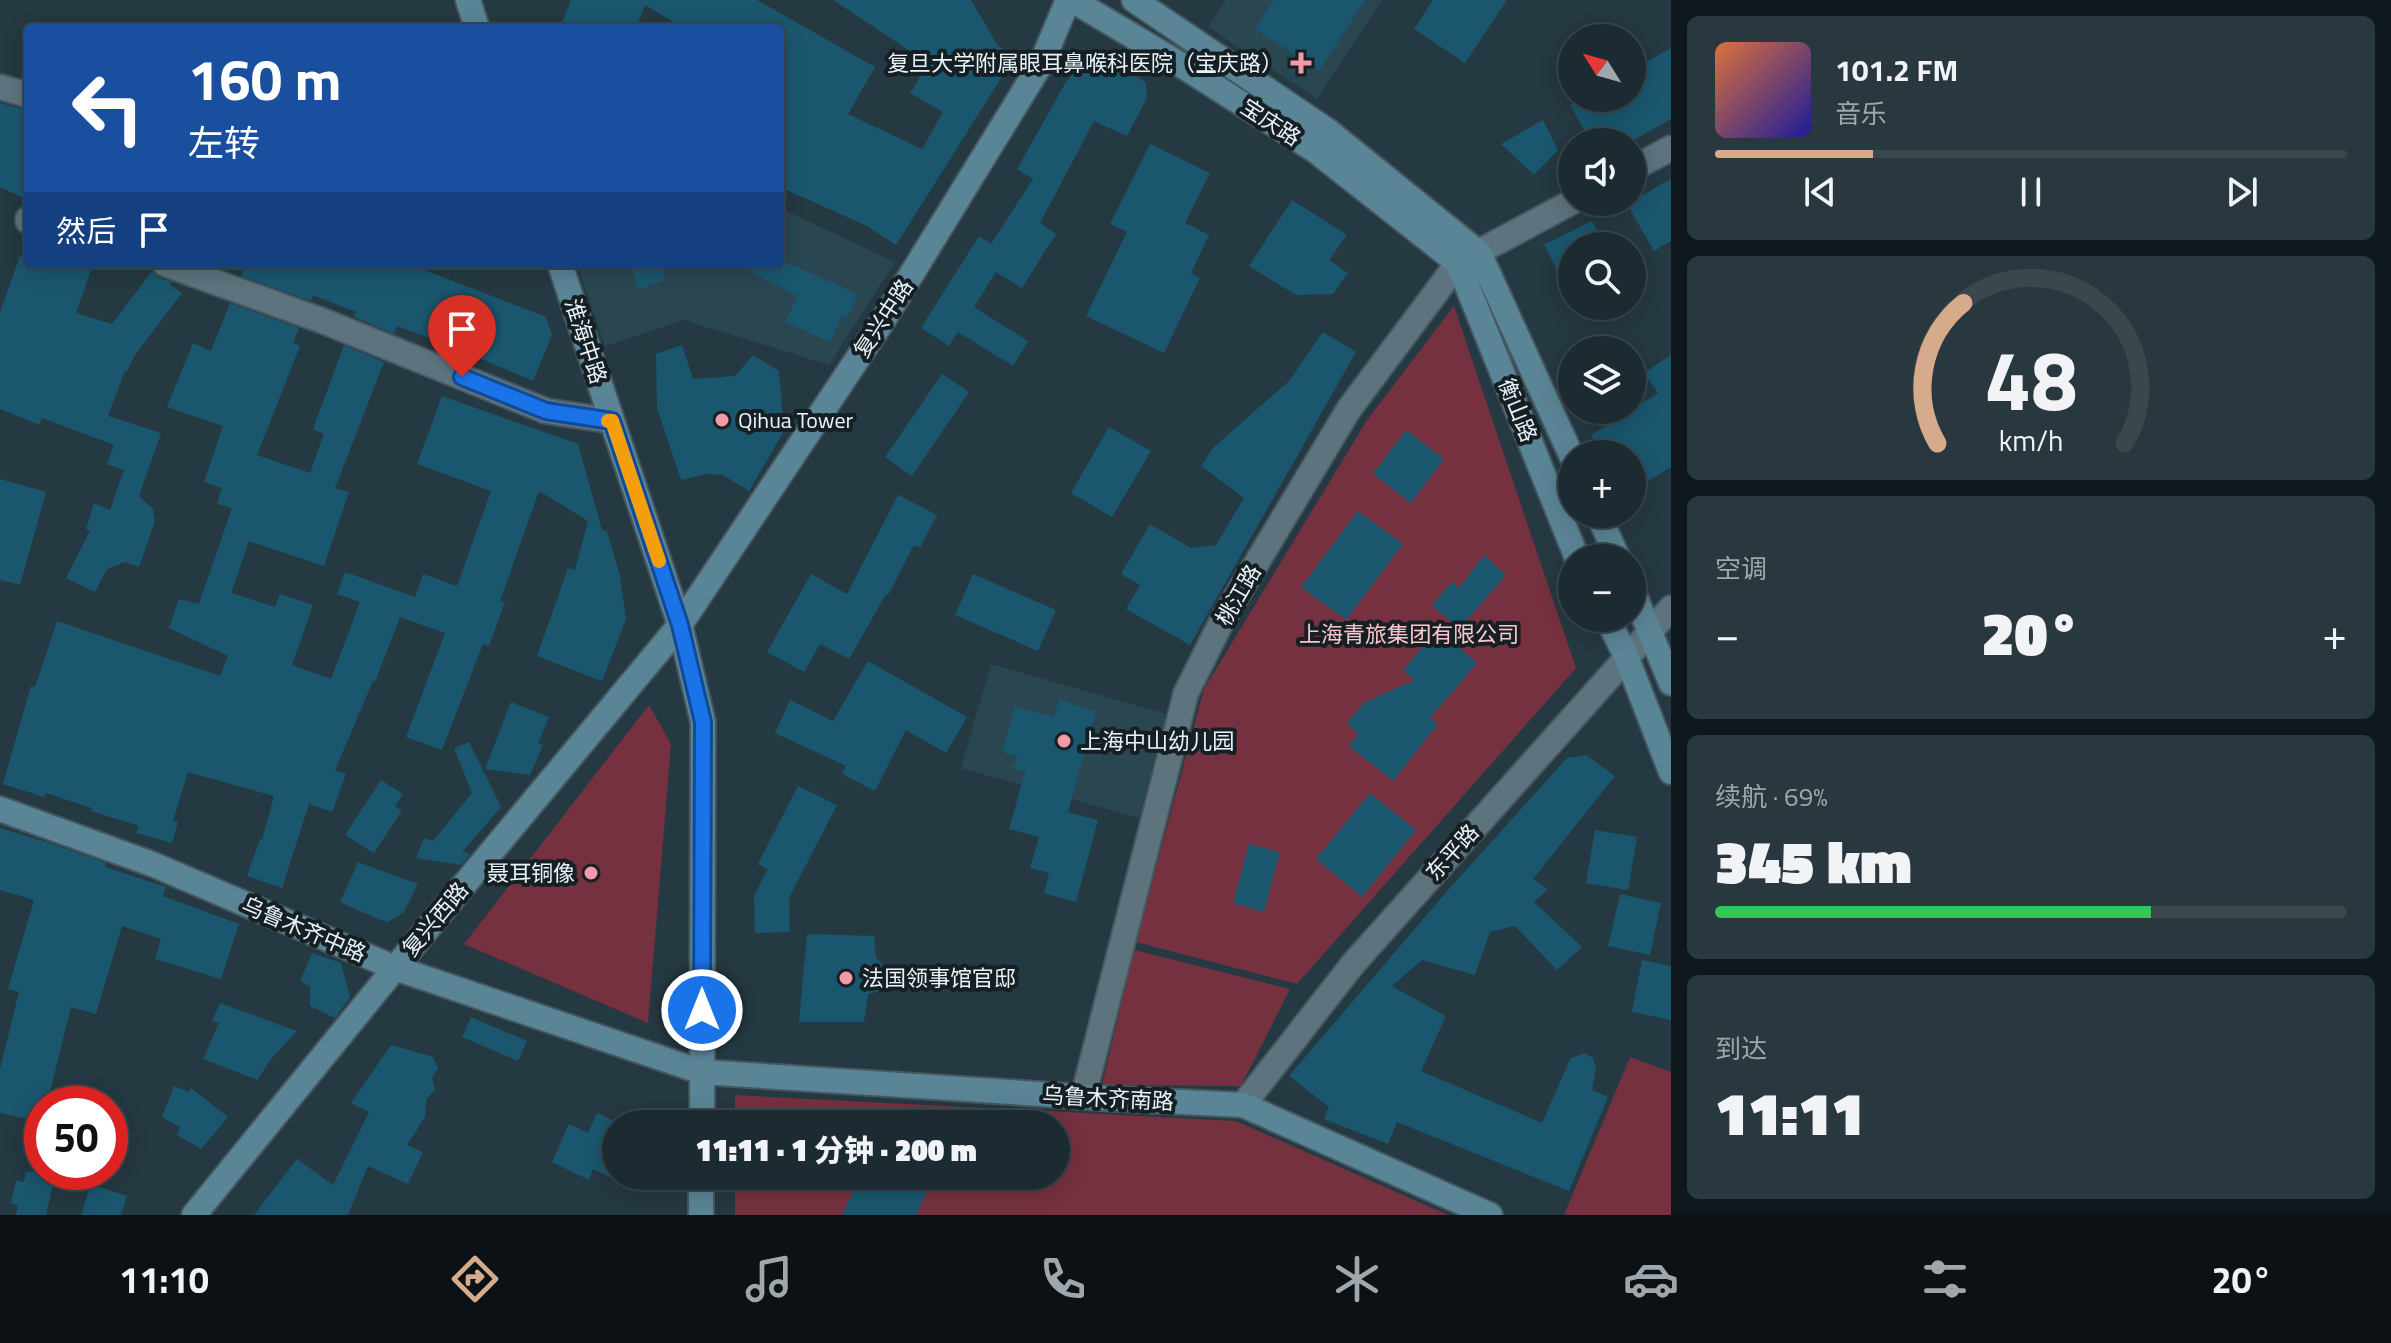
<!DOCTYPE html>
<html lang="zh">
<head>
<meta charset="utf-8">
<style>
	:root { --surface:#1c2b32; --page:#29373e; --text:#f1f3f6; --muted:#a0a7ac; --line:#3a474d; --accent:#d6ab8b }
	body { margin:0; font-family:"Titillium Web","Noto Sans SC",sans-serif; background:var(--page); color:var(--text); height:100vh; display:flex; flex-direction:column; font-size:30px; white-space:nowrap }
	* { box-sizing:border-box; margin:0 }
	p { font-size:26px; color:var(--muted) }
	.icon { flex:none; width:44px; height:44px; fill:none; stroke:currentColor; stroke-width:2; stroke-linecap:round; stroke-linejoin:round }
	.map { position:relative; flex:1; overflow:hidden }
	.side { display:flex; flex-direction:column; gap:16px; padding:16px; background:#0f181c; width:720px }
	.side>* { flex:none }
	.hud { position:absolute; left:24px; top:24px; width:760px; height:244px; border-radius:8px; box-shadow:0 4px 20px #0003,0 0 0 2px var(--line); background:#1a4fa0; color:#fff; overflow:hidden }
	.needle { width:52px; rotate:307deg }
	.tools { position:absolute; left:1558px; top:24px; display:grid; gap:16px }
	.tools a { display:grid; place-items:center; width:88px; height:88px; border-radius:50%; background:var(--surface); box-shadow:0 4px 20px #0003,0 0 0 2px var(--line); font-size:40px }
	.speed { position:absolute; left:24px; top:1086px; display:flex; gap:16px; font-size:40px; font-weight:700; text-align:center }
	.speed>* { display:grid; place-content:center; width:104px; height:104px; border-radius:50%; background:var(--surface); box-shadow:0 4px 20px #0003,0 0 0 2px var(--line); line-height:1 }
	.speed .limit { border:12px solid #d22; background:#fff; color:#111 }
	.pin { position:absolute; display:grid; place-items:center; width:68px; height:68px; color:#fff; margin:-82px -34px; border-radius:50% 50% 50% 0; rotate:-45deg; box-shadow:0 0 8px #0007 }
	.pin .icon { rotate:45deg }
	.me { position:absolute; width:88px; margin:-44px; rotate:0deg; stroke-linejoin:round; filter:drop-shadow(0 0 6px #0008) }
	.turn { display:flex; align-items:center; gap:28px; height:168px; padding:0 32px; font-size:36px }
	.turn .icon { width:104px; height:104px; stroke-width:2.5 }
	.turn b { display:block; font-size:56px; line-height:68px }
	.then { display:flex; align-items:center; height:76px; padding:0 32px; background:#0003; gap:16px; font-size:30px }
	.big { font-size:60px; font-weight:800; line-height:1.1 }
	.side .card { flex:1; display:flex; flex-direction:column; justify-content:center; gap:12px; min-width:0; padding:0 28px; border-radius:12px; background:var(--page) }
	.side .dial { align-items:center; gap:0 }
	.dial svg { height:208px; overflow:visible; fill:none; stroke:var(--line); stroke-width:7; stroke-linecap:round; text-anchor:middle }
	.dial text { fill:var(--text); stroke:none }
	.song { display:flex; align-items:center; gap:24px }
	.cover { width:96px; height:96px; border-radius:12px; background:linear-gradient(135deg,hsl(20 70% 55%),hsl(240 70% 35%)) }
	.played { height:8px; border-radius:4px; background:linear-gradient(90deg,var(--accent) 25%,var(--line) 25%) }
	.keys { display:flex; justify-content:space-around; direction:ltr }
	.heat { display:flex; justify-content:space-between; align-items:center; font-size:44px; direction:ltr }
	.charge { height:12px; border-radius:6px; background:linear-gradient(90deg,#34c759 69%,var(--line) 0) }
	.trip { position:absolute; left:602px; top:1110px; width:468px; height:80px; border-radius:40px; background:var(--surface); box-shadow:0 4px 20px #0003,0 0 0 2px var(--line); font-weight:800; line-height:80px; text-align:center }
	.tab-bar { display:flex; height:128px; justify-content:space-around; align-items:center; background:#0b1114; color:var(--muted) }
	.tab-bar .icon { width:56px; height:56px }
	.tab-bar .current { color:var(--accent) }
	.tab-bar b { font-size:36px; color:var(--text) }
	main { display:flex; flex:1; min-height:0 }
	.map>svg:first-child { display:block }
	.built { fill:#294651 }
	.green { fill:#75313f }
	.building { fill:#1a576e }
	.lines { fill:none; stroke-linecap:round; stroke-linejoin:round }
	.street-casing { stroke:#45575f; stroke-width:28 }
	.secondary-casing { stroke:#45575f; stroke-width:28 }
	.street { stroke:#5d737d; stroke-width:24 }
	.secondary { stroke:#5a8596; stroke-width:24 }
	.route-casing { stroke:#114b97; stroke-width:20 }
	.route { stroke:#1a73e8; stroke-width:14 }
	.slow { stroke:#f59e0b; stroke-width:14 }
	.poi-dot { fill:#f39aa8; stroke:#161f23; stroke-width:3 }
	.labels { text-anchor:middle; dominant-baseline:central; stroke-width:8; stroke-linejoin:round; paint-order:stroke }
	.poi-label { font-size:22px; fill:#e8f4fa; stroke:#161f23; text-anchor:start }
	.street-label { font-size:22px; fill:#e8f4fa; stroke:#161f23 }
	.park-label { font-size:22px; fill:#fac6cd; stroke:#161f23 }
</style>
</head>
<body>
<main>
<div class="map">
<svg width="1671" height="1215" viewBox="0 0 1671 1215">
	<rect width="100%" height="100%" fill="#253942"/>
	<!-- built -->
	<path class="built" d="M1226 0H1382L1317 99 1208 27Z
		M780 208 895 262 829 365 683 320 605 346 577 264H780Z
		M991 664 1166 714 1139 818 961 768Z"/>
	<!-- green -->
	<path class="green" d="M1454 306 1576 668 1297 984 1136 942 1204 689 1367 420Z
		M649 705 671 744 648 1023 464 944Z
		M1134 950 1290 989 1241 1086 1102 1085Z
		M1630 1057 1671 1072V1215H1564Z
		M735 1095 1236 1121 1448 1215H735V1176H1056V1124H735Z"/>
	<!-- building -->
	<path class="building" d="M571 0H757L875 67 848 114 922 149 943 112 910 93 928 63 833 0H971L998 46 1015 56 896 245 867 226 780 187V28H684L645 5 636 28H560Z
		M1274 0H1365L1319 71 1255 29Z
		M1433 0H1507L1465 63 1414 29Z
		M1671 48V119L1630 142H1591L1570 105 1583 98H1632V70Z
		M1095 60 1118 65 1136 76 1146 83 1147 98 1127 136 1094 121 1040 223 1056 234 1022 288 996 272 974 307 1028 341 1013 366 958 332 949 346 921 328 979 236 991 244 1033 179 1017 169 1066 82 1077 69Z
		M0 103 28 110V200L0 187Z
		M1543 120 1558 150 1534 175 1501 144Z
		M1150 144 1210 173 1185 223 1209 235 1191 273 1200 278 1164 353 1086 316 1127 232 1110 224Z
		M1671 179V241L1654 251 1627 204Z
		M1292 200 1347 235 1329 260 1348 273 1333 294 1296 295 1249 266Z
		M1592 221 1605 246H1572V301L1545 246H1541Z
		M20 256 28 259V264H93L76 313 112 324 152 271 159 278 172 282 170 285 182 293 135 355 127 371H125L108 416 161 433 139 496 153 509 155 521 139 567 125 562 107 569 95 592 66 578 90 531 86 529 94 503 110 510 124 470 107 464 114 445 42 418 39 425 0 409V313Z
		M246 264H409L546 317 552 335 533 381 449 345 397 326 394 334 354 317 356 312 313 295 311 301 241 276Z
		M630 264H662L664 280 638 290Z
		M735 264H790L858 294 847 318 842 316 830 342 785 322 797 296Z
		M230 303 299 328 293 343 300 346 257 455 310 473 324 434 313 429 344 345 384 362 335 488 349 492 324 566 249 541 231 593 275 607 280 594 313 605 292 665 331 679 360 602 337 594 345 572 415 597 423 574 457 586 491 491 417 464 442 396 578 444 602 530 607 531 620 576 626 619 602 681 537 656 568 568 575 570 588 521 539 491 500 601 505 602 489 646 483 644 442 750 406 737 445 633 400 617 375 682 373 681 335 770 346 774 332 812 309 804 282 888 247 876 260 839 262 840 274 796 188 772 173 821 178 822 172 843 136 833 139 826 91 811 92 808 46 793 44 797 3 784 31 686 35 687 57 621 220 676 228 656 169 628 179 599 199 604 232 508 217 504 222 488 204 482 223 426 167 407 193 343 211 351Z
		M1323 332 1356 352 1190 645 1126 609 1140 585 1121 574 1150 524 1191 548 1216 545 1244 498 1201 466 1213 448 1289 381Z
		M682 345 693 379 735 376 753 355 779 371 784 431 749 491 723 475 705 474 681 480 657 408 656 354Z
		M1671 355V467L1632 491V454H1603L1591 435 1658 393 1644 373Z
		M942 374 969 392 912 476 885 457Z
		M1109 427 1151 451 1112 517 1071 493Z
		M1406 430 1444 459 1411 503 1373 474Z
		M0 479 46 492 20 585 0 580Z
		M898 495 937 515 920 548 914 545 888 595 886 594 849 659 820 644 804 672 767 652 811 574 847 594Z
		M1358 511 1403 544 1346 620 1301 587Z
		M1484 555 1506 575 1459 629 1432 605 1452 582 1460 587Z
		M973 574 1056 610 1038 651 955 615Z
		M1438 629 1477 663 1430 718 1438 724 1393 781 1349 746 1358 734 1347 723 1365 702 1415 680 1403 670Z
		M868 661 967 717 946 753 906 730 875 791 842 774 846 766 775 733 790 700 833 721Z
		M1059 700 1096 711 1068 812 1098 820 1076 902 1044 893 1049 873 1030 868 1039 837 1009 829 1025 772 1014 769 1017 756 1002 752 1015 707 1054 717Z
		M511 702 549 717 538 743 543 745 530 775 485 769Z
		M469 742 501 807 463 851 470 854 461 865 416 858 424 838 433 841 472 793 454 748Z
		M1586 755 1615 776 1533 879 1548 889 1534 902 1582 947 1557 970 1515 926 1490 932 1475 975 1422 960 1392 986 1446 1016 1421 1071 1542 1123 1570 1059 1584 1053 1593 1058 1596 1068 1592 1090 1608 1097 1569 1191 1397 1122 1388 1144 1324 1119 1329 1107 1289 1076 1449 889 1567 758Z
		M381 780 403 794 395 806 402 810 374 853 345 835Z
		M798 786 837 805 789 898 790 932 755 933 754 896 768 869 758 864Z
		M1370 793 1416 830 1362 897 1316 859Z
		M0 828 53 844 106 863 105 867 166 887 163 896 239 924 221 979 155 959 161 939 122 926 96 1014 71 1007 47 1104H42V1122L0 1113V1069L19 992 8 989 34 900 0 890Z
		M1595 830 1637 837 1628 890 1586 883Z
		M1249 844 1280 852 1264 912 1233 903Z
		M358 862 418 884 404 912 388 922 380 920 340 902Z
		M1620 894 1661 903 1650 955 1608 946Z
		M807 934 874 936 876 957 890 974 881 991 868 994 864 1022H799Z
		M312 953 341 963 350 997 335 1018 310 1006V986L300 981Z
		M1642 960 1671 966V1020L1632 1012Z
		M220 1003 297 1031 271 1059 257 1080 203 1059 219 1023 212 1021Z
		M471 1017 527 1041 518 1061 462 1037Z
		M391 1045 433 1057 438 1068 432 1078 435 1090 426 1100 425 1117 407 1145 423 1152 408 1184 368 1166 348 1215H254L297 1159 333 1185 369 1112 351 1103Z
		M174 1086 189 1092 191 1088 228 1117 201 1149 177 1135 180 1127 162 1117Z
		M597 1113 616 1122V1180L593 1169 589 1180 552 1162 569 1124 588 1133Z
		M26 1172H56L46 1215H16L18 1205 11 1204 16 1180 24 1182Z
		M861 1176H901L928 1189 916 1215H842Z
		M91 1184 127 1196 121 1215H81Z"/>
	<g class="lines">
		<defs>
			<path id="street" d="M0 87 28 95
				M1632 169 1671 148
				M28 219V221
				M165 264 323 321 546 411 612 421
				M1083 1097 1186 693 1223 619 1349 409 1458 263 1572 202
				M1243 1105 1353 964 1671 608"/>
			<path id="secondary" d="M468 0 477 28
				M1072 0 1178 63 1316 151 1458 263 1577 558
				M1134 0 1328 131 1479 253 1572 457
				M560 264 680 625 703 722 702 1124
				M1598 514 1618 558
				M1632 589 1671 683
				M1607 618 1626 656 1671 772
				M0 809 152 864 395 968 702 1072 1101 1098 1243 1105 1490 1215
				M194 1215 395 968 680 625 884 319 1042 62 1068 0
				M701 1215V1176"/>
		</defs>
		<!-- street casing -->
		<use href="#street" class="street-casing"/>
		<!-- secondary casing -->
		<use href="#secondary" class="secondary-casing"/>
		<!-- street -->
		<use href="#street" class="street"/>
		<!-- secondary -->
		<use href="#secondary" class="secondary"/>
	</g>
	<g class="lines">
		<defs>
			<path id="route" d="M462 377 546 411 612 421 680 625 703 722 702 1010"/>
		</defs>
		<!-- route casing -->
		<use href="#route" class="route-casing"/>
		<!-- route -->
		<use href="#route" class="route"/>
		<!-- slow -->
		<path class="slow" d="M608 421H612L659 561"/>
	</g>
	<!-- markers -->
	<g class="poi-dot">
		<path d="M1297 51h8v8h8v8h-8v8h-8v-8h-8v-8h8z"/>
		<circle cx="722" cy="420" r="8"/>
		<circle cx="1064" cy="741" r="8"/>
		<circle cx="591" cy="873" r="8"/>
		<circle cx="846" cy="978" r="8"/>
	</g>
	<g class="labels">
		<!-- poi labels -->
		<g class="poi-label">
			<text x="1283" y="63" text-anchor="end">复旦大学附属眼耳鼻喉科医院（宝庆路）</text>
			<text x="738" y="420">Qihua Tower</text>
			<text x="1080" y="741">上海中山幼儿园</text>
			<text x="575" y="873" text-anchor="end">聂耳铜像</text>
			<text x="862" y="978">法国领事馆官邸</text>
		</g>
		<!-- street labels -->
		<g class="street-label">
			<text transform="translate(1271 122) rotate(33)">宝庆路</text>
			<text transform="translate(883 318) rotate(-57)">复兴中路</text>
			<text transform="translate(586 341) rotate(72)">淮海中路</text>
			<text transform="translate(1518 410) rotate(68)">衡山路</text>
			<text transform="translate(1238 595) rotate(-60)">桃江路</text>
			<text transform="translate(1452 852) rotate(-48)">东平路</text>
			<text transform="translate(435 919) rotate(-50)">复兴西路</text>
			<text transform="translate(304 929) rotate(23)">乌鲁木齐中路</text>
			<text transform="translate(1108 1098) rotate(3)">乌鲁木齐南路</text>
		</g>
		<!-- park labels -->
		<g class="park-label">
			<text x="1409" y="634">上海青旅集团有限公司</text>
		</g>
	</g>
</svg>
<div class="tools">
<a><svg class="needle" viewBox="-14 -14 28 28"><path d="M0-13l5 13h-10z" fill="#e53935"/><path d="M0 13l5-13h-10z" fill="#a0a7ac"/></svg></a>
<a><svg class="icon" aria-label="sound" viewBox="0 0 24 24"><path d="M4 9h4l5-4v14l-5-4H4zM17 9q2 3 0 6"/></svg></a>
<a><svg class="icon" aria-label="search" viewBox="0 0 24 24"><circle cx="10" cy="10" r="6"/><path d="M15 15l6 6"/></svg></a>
<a><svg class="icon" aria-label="layers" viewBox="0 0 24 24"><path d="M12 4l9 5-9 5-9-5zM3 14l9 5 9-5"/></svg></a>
<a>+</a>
<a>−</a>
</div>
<div class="speed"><div class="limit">50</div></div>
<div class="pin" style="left:462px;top:377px;background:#d93025"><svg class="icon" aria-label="arrive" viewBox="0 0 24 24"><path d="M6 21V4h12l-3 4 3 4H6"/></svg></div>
<svg class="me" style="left:702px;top:1010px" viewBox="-20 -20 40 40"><circle r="17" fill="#1a73e8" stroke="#fff" stroke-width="3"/><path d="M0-11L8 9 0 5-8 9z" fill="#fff"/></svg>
<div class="trip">11:11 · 1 分钟 · 200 m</div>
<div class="hud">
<div class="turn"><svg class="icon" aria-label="left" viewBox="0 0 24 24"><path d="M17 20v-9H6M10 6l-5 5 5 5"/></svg><div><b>160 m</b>左转</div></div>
<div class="then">然后<svg class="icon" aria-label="arrive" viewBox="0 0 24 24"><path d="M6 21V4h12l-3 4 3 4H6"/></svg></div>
</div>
</div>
<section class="side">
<div class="card">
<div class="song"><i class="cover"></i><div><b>101.2 FM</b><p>音乐</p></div></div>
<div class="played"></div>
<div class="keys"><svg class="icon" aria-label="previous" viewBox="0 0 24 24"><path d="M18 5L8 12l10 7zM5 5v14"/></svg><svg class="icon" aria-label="pause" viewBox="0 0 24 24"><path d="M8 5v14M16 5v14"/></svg><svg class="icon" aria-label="next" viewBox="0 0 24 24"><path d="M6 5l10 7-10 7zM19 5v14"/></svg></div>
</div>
<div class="card dial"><svg viewBox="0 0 100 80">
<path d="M14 69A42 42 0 1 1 86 69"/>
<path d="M14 69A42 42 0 0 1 24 15" stroke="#d6ab8b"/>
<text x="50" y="56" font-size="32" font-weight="700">48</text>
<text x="50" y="72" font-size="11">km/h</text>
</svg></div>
<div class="card"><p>空调</p>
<div class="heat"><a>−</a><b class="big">20°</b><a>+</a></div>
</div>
<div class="card"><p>续航 · 69%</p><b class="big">345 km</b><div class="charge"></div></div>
<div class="card"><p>到达</p><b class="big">11:11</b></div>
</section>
</main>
<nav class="tab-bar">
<b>11:10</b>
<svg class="icon current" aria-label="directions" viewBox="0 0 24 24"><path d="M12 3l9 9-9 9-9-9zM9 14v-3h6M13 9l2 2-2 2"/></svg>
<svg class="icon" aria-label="music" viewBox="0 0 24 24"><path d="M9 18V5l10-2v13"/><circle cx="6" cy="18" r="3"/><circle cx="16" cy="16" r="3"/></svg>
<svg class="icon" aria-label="phone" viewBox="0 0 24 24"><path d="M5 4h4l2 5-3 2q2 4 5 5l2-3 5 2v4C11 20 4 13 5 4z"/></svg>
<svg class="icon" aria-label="climate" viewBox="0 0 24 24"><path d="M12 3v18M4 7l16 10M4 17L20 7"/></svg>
<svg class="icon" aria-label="car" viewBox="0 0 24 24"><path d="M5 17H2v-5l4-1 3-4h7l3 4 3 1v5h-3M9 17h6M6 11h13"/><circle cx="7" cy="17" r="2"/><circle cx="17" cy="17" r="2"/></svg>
<svg class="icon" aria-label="filters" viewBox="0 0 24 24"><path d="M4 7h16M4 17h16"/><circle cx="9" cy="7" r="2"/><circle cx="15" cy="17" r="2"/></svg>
<b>20°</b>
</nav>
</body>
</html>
